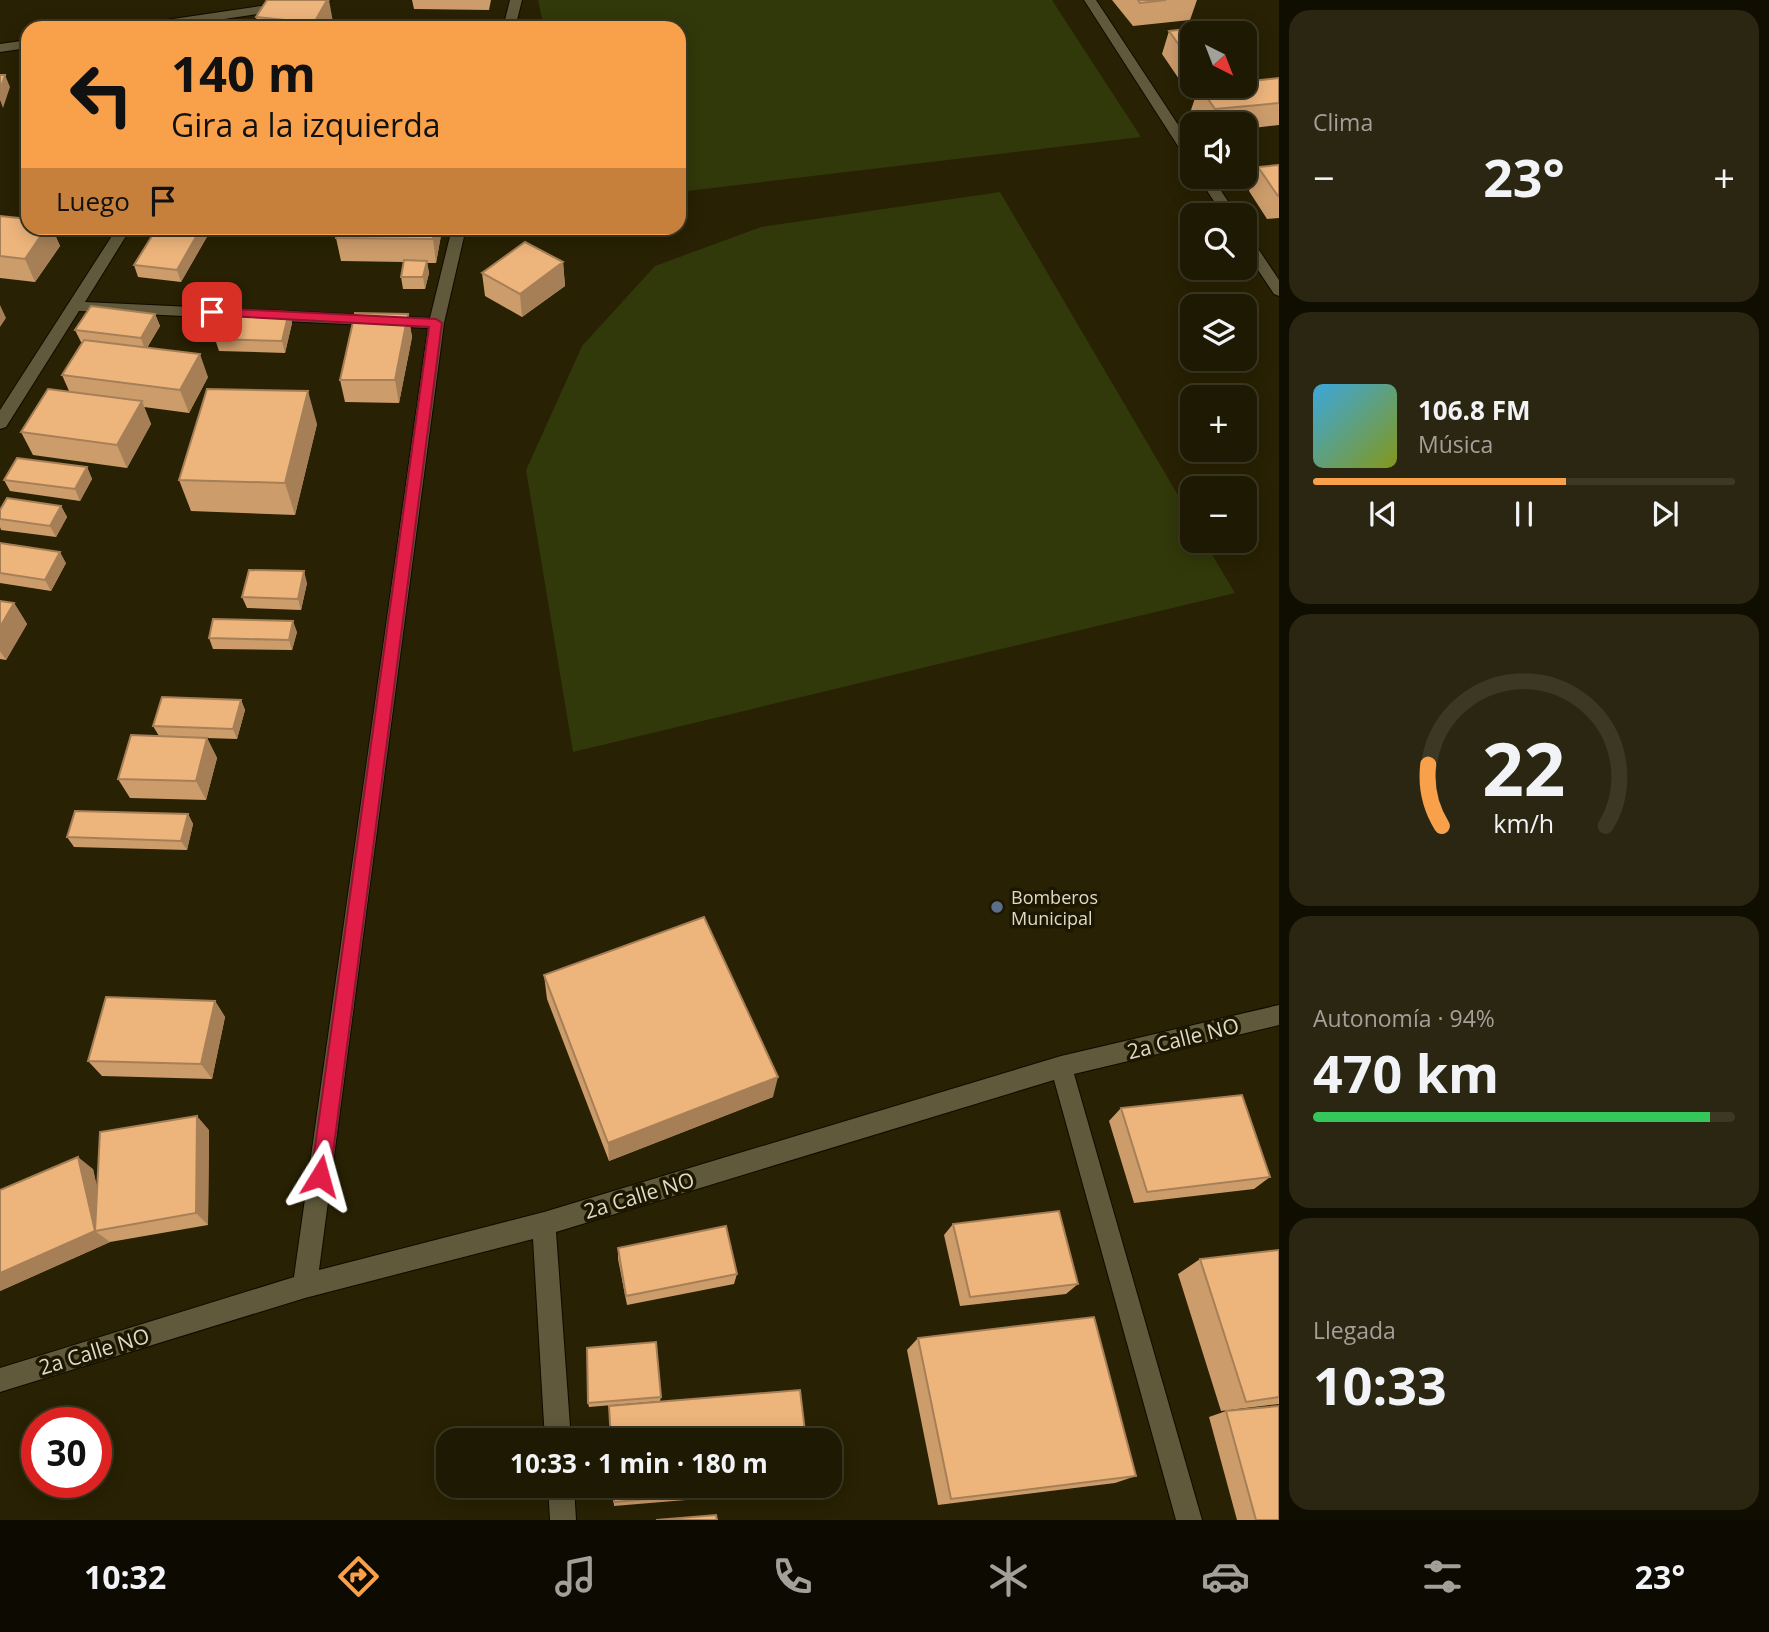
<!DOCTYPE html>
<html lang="es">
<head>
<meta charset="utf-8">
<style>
	:root { --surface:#1e1902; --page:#2b2611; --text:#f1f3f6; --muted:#a1a099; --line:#3c3824; --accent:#f8a14a }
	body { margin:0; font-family:"Open Sans",sans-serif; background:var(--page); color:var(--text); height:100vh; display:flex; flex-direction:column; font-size:26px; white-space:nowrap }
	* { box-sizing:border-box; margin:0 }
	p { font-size:23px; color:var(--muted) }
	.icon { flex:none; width:38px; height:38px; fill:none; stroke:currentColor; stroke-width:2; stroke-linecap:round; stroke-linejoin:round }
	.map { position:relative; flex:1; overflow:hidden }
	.sheet { display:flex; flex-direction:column; gap:10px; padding:10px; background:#100e01; width:490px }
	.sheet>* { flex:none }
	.hud { position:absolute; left:21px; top:21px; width:665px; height:214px; border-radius:21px; box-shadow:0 4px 18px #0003,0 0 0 2px var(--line); background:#f8a14a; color:#111; overflow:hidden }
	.needle { width:46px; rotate:138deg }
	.tools { position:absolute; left:1180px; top:21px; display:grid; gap:14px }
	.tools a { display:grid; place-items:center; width:77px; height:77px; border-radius:14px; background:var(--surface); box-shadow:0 4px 18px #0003,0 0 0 2px var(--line); font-size:35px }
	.speed { position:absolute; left:21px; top:1407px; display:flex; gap:14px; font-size:35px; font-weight:700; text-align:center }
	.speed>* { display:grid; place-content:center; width:91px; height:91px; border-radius:50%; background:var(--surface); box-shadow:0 4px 18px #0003,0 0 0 2px var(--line); line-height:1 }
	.speed .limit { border:10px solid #d22; background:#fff; color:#111 }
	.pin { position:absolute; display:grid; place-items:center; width:60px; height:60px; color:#fff; margin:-30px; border-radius:14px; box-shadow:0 4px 10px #0006 }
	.me { position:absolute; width:77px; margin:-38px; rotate:8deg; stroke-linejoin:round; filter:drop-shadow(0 0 5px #0008) }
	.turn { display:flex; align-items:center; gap:24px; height:147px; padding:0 35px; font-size:32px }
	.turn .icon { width:91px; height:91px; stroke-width:2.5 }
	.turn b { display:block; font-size:49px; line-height:60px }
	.then { display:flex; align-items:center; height:66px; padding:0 35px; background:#0003; gap:14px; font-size:26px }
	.big { font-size:52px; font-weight:700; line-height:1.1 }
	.sheet .widget { flex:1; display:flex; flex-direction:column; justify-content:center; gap:10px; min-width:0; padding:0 24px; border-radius:21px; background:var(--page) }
	.sheet .dial { align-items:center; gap:0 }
	.dial svg { height:182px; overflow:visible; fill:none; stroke:var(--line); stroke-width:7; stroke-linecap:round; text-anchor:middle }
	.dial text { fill:var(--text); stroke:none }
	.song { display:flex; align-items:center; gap:21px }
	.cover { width:84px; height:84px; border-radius:10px; background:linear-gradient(135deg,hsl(200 70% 55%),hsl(70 70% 35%)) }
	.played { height:7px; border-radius:4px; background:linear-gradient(90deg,var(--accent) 60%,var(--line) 60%) }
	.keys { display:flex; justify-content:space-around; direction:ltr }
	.heat { display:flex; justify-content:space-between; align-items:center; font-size:38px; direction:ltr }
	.charge { height:10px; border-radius:5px; background:linear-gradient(90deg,#34c759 94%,var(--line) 0) }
	.trip { position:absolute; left:436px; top:1428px; width:406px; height:70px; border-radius:21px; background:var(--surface); box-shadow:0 4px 18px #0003,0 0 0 2px var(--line); font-weight:700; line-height:70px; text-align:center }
	.menu { display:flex; height:112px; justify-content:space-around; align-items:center; background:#0c0a01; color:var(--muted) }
	.menu .icon { width:49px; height:49px }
	.menu .active { color:var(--accent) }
	.menu b { font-size:32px; color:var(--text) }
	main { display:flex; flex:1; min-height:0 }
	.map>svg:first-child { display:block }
	.green { fill:#313809 }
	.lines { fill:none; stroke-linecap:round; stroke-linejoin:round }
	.minor-casing { stroke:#100a00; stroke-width:2 }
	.minor { fill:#60593b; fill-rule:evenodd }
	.wall { fill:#cc9c6b }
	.shaded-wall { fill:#a67f57 }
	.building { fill:#edb57c; stroke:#a67f57; stroke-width:2 }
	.route { fill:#e11d48; stroke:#92132f; stroke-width:2 }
	.service-dot { fill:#5c6f8a; stroke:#1e1700; stroke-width:2.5 }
	.labels { text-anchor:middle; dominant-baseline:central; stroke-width:7; stroke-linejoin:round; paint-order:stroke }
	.poi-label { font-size:18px; fill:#dedac9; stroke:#1e1700; text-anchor:start }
	.near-street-label { font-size:21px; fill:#dedac9; stroke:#1e1700 }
</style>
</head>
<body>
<main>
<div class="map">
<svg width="1279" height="1520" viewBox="0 0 1279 1520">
	<rect width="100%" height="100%" fill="#282103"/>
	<!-- green -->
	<path class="green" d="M538 0H1052L1141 137 679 192V28H544Z
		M1000 192 1192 519V541H1204L1235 593 573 752 526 470 582 346 655 266 761 227Z"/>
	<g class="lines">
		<defs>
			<path id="minor" d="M301 0H331L325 4 164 28H133L139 24Z
				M510 0H522L515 28H503Z
				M1084 0H1096L1192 146V161L1185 157Z
				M28 40V48L0 52V44Z
				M1198 177H1212L1237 215H1223Z
				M117 228H131L85 302 430 318 452 228H466L444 323 319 1270 544 1212 1061 1056 1279 1005V1025L1074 1074 1202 1520H1176L1054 1080 556 1232 571 1440H545L533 1239 305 1298 0 1392V1368L294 1277 428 328 79 311 6 427 0 429V410Z
				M1244 234 1249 235 1279 280V296L1274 294 1244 249Z
				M548 1486H574L576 1520H550Z"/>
		</defs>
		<!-- minor casing -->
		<use href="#minor" class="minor-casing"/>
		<!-- minor -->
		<use href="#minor" class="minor"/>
	</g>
	<!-- wall -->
	<path class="wall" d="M412 0H491L489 10 414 9Z
		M1112 0H1197L1190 20 1133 26Z
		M256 17 333 22 329 28H259Z
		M1169 31 1192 33V78L1179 79 1162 54Z
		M1244 44 1248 50 1244 60Z
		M1279 78V125L1244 129V124H1200L1191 110 1199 86Z
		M1279 165V218L1267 219 1249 191 1258 167Z
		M0 216 28 228H52L60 246 35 282 0 278Z
		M150 228H212L181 282 138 277 134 265 153 234Z
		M442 230 436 263H427L429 273 425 289H403L401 277 404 262 341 261 336 238Z
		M563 262 565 286 522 317 485 296 482 273Z
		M289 312 292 323 285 353 219 351 215 339Z
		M155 314 160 326 147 348 208 377 189 413 144 407 151 424 127 468 33 455 21 432 69 391 62 375 82 342H81L75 330Z
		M408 314 412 337 399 403 345 402 340 380Z
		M317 424 295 515 191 511 179 480Z
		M87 467 92 479 80 501 10 491 4 480Z
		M61 506 67 517 56 537 1 530 0 527V510Z
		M0 543 66 563 51 591 0 583Z
		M307 583 301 610 247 608 242 597Z
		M0 601 14 603 27 624 6 660 0 659Z
		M297 632 292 650 213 649 209 638Z
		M241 700 245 710 237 739 207 738 217 758 206 800 130 798 118 779 159 736 153 726Z
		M188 814 193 824 187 850 74 847 67 837Z
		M544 975 773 1097 609 1161 547 999Z
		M215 1001 225 1017 212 1079 102 1076 88 1061Z
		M1121 1108 1270 1177 1254 1189 1134 1203 1109 1121Z
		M209 1130 208 1225 110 1242 0 1291V1190L93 1169 97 1189Z
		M953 1224 1078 1284 1066 1294 960 1306 944 1235Z
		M618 1248 737 1274 734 1284 627 1305 618 1259Z
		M1279 1250V1404L1221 1411 1178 1274 1200 1259Z
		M918 1338 1136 1476 1115 1483 938 1505 907 1350Z
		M661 1397 660 1401 589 1407 588 1403Z
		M1226 1411 1279 1520H1237L1209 1417Z
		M613 1486H810L806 1490 614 1506Z"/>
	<!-- shaded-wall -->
	<path class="shaded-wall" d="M327 0H329L333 22 329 28H315L314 23Z
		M5 75 10 87 3 108 0 100V90Z
		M46 228H52L60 246 35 282 25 259Z
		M201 228H212L181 282 177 270Z
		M435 228H442V230L436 263 433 239Z
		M427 261 429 273 425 289 423 277Z
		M563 262 565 286 522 317 520 294Z
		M0 305 6 318 0 327Z
		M289 312 292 323 285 353 282 341Z
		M155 314 160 326 145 350 141 338Z
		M408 314 412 337 399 403 395 380Z
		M200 354 208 377 189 413 180 390Z
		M308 391 317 424 295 515 285 483Z
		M142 401 151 424 127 468 117 445Z
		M87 467 92 479 80 501 75 489Z
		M61 506 67 517 56 537 50 526Z
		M60 552 66 563 51 591 45 580Z
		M304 571 307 583 301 610 298 599Z
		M14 603 27 624 6 660 0 651V627Z
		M293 621 297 632 292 650 289 640Z
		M241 700 245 710 237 739 233 729Z
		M207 738 217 758 206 800 196 781Z
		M188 814 193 824 187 850 181 841Z
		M215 1001 225 1017 212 1079 201 1064Z
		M778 1077 773 1097 609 1161 608 1143Z
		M197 1116 209 1130 208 1225 196 1213Z
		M78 1157 93 1169 107 1229 95 1231Z
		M95 1231 110 1242 0 1291V1273Z"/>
	<!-- building -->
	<path class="building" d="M267 0H327L314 23 256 17Z
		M1138 0H1166L1140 3Z
		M429 21 475 22 474 28H428Z
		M1229 24 1236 33H1192V55L1187 56 1169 31Z
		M0 75H5L0 90Z
		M1279 78V103L1215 109 1199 86H1244V82Z
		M1279 165V196H1278L1258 167Z
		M0 216 28 219V228H46L25 259 0 256Z
		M157 228H201L177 270 134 265Z
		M339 228H435L433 239 336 238Z
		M525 242 563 262 520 294 482 273Z
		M404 260 427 261 423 277H401Z
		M91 306 155 314 141 338 75 330Z
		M224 310 289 312 282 341 215 339Z
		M355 313 408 314 395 380H340Z
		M84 340 200 354 180 390 62 375Z
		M48 389 142 401 117 445 21 432Z
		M207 389 308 391 285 483 179 480Z
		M17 458 87 467 75 489 4 480Z
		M7 498 61 506 50 526 0 519V510Z
		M0 543 60 552 45 580 0 573Z
		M249 570 304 571 298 599 242 597Z
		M0 601 14 603 0 627Z
		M213 619 293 621 289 640 209 638Z
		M162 697 241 700 233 729 153 726Z
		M131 735 207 738 196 781 118 779Z
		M75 811 188 814 181 841 67 837Z
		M704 917 778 1077 608 1143 544 975Z
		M106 997 215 1001 201 1064 88 1061Z
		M1242 1095 1270 1177 1147 1192 1121 1108Z
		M197 1116 196 1213 95 1231 100 1132Z
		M78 1157 95 1231 0 1273V1190Z
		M1059 1211 1078 1284 970 1297 953 1224Z
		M726 1226 737 1274 626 1296 618 1248Z
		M1279 1250V1397L1246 1402 1200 1259Z
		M1094 1317 1136 1476 951 1499 918 1338Z
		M656 1342 661 1397 588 1403 587 1348Z
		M800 1390 806 1440H611L609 1406Z
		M1279 1406V1520H1256L1226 1411Z
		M613 1486H802L614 1502Z
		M716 1515 717 1520H656Z"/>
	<!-- route -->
	<path class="route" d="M212 308 436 319 442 323 330 1176 327 1183 320 1185 314 1183 311 1176 429 327 208 315V309Z"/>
	<!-- markers -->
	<circle class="service-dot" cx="997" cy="907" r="7"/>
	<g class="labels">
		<!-- poi labels -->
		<g class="poi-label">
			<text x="1011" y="897">Bomberos<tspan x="1011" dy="21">Municipal</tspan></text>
		</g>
		<!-- near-street labels -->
		<g class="near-street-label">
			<text transform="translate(1183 1038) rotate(-14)">2a Calle NO</text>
			<text transform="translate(639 1195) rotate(-17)">2a Calle NO</text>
			<text transform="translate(94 1351) rotate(-17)">2a Calle NO</text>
		</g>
	</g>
</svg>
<div class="tools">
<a><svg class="needle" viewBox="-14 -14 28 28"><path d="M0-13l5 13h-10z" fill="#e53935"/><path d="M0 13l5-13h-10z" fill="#a1a099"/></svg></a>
<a><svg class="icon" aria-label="sound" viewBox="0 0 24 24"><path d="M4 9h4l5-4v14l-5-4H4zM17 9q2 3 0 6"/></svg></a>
<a><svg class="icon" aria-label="search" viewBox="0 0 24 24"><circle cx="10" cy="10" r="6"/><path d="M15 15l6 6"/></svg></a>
<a><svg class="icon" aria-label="layers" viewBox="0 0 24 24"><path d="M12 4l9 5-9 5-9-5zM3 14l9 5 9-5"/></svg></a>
<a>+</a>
<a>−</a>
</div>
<div class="speed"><div class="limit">30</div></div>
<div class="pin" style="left:212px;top:312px;background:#d93025"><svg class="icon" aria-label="arrive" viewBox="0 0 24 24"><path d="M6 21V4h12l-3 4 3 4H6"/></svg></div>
<svg class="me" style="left:320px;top:1176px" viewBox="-20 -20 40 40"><path d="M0-17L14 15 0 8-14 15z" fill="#e11d48" stroke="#fff" stroke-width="4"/></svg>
<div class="trip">10:33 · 1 min · 180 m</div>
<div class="hud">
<div class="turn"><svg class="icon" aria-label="left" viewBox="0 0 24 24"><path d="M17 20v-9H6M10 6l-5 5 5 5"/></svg><div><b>140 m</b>Gira a la izquierda</div></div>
<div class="then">Luego<svg class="icon" aria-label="arrive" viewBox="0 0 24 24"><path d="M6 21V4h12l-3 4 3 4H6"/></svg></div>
</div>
</div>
<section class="sheet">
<div class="widget"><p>Clima</p>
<div class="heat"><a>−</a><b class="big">23°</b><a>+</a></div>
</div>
<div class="widget">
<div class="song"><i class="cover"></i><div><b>106.8 FM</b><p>Música</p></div></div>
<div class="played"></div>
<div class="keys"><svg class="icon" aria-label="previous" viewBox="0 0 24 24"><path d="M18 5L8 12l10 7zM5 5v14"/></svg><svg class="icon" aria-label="pause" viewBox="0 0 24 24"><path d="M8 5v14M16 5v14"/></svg><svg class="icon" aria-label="next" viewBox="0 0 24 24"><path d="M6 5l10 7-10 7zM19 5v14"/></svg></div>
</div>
<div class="widget dial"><svg viewBox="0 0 100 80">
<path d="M14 69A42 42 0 1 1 86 69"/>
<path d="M14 69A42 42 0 0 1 8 42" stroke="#f8a14a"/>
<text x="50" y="56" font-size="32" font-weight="700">22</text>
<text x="50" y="72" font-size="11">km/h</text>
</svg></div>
<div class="widget"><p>Autonomía · 94%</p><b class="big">470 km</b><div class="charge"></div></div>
<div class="widget"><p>Llegada</p><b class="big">10:33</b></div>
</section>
</main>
<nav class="menu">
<b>10:32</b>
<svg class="icon active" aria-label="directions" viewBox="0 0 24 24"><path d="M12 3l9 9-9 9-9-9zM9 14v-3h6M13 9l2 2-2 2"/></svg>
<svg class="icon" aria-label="music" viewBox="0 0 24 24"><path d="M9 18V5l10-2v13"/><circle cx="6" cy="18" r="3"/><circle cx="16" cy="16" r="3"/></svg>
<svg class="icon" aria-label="phone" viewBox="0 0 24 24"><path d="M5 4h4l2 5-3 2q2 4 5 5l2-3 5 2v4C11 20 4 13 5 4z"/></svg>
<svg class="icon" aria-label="climate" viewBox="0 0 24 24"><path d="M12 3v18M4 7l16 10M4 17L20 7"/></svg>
<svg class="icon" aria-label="car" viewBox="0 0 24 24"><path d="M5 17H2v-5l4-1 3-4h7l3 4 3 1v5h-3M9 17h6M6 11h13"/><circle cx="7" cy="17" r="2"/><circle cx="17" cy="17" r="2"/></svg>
<svg class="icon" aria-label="filters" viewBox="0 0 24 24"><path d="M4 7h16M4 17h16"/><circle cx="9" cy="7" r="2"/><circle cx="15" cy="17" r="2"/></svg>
<b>23°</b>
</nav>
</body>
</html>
